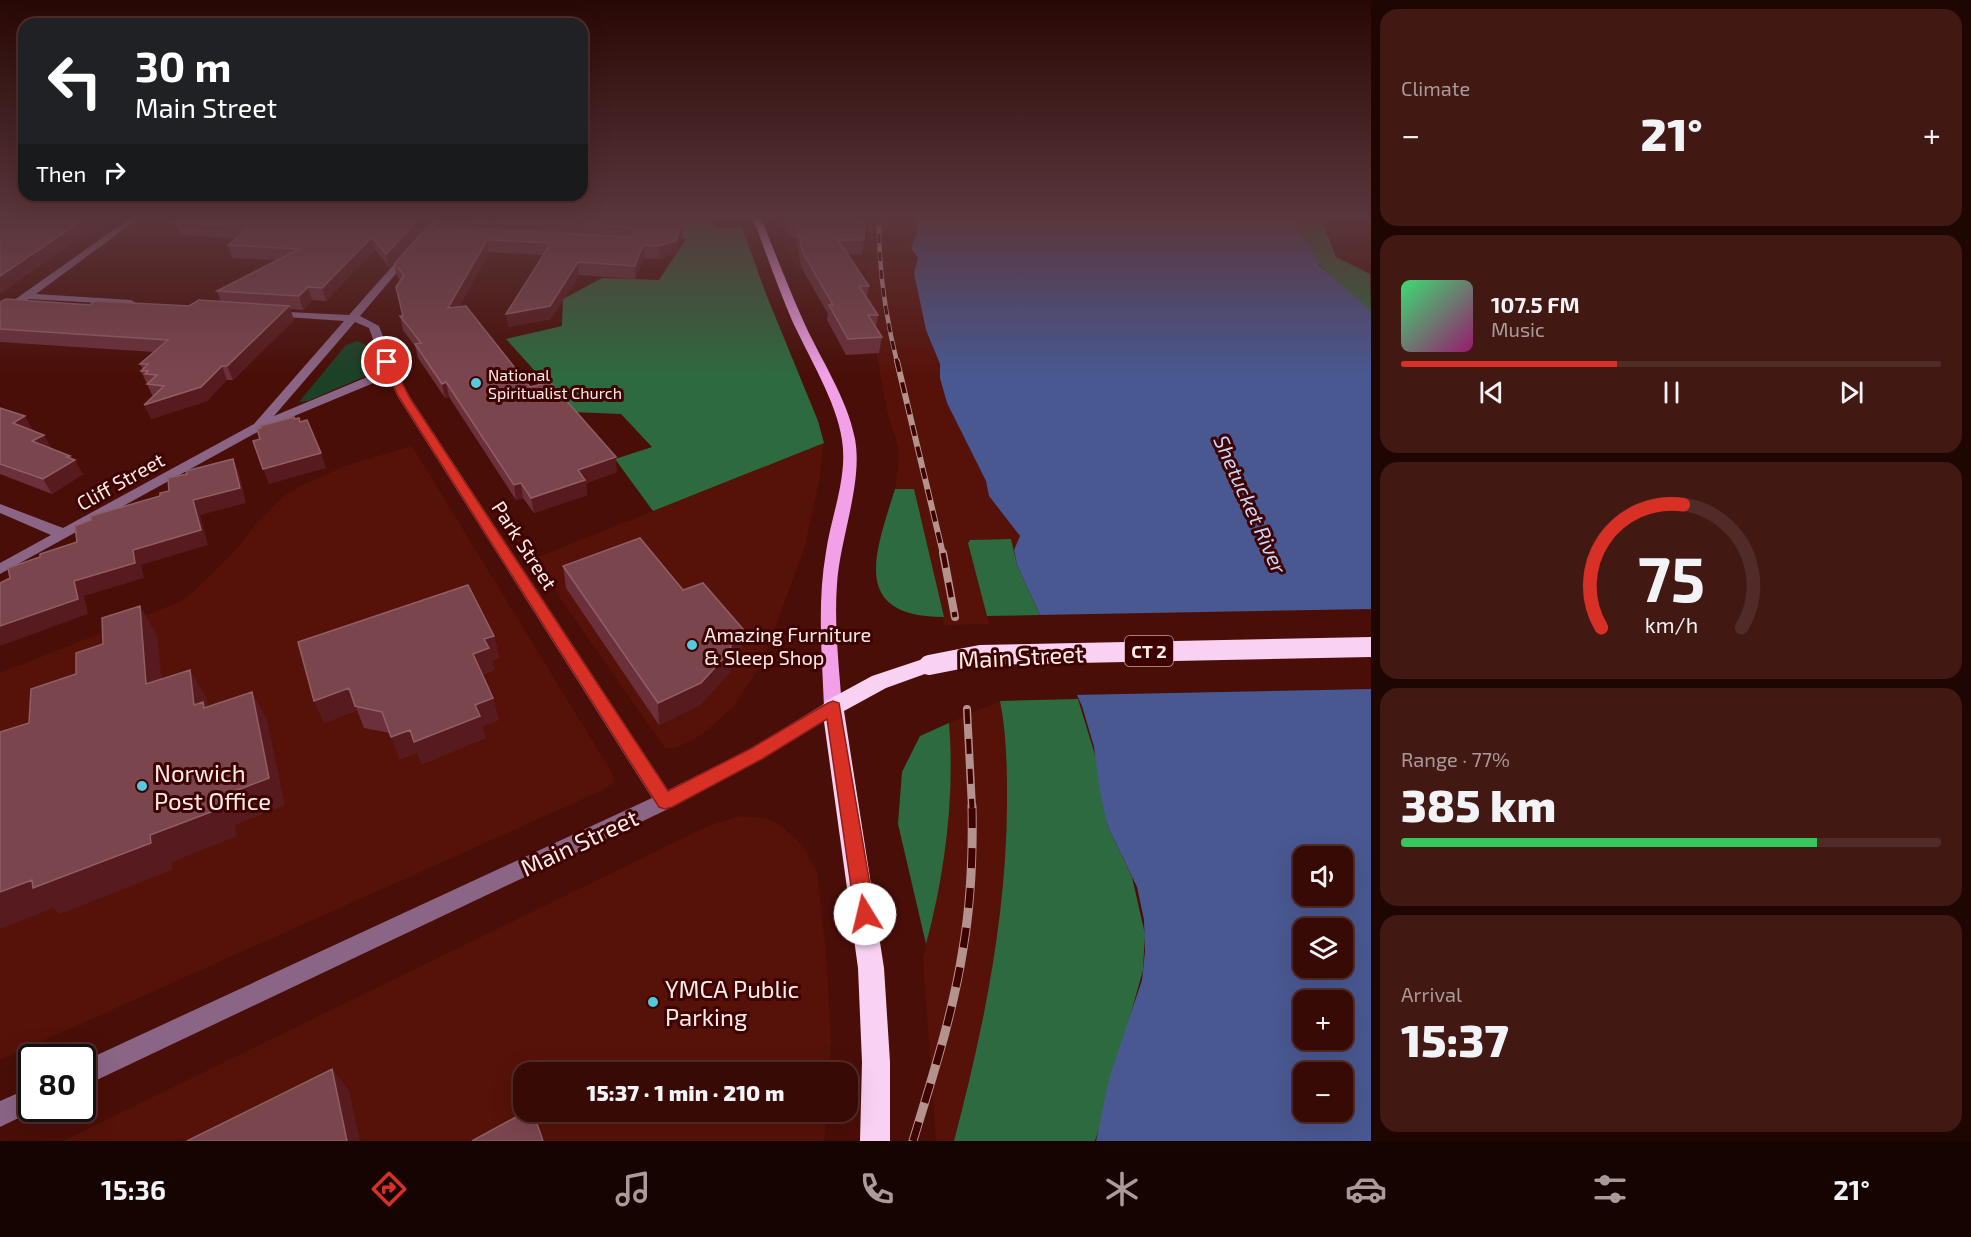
<!DOCTYPE html>
<html lang="en">
<head>
<meta charset="utf-8">
<style>
	:root { --surface:#370a05; --page:#421813; --text:#f1f3f6; --muted:#aa9a9a; --line:#512b27; --accent:#d93025 }
	body { margin:0; font-family:"Exo 2",sans-serif; background:var(--page); color:var(--text); height:100vh; display:flex; flex-direction:column; font-size:22px; white-space:nowrap }
	* { box-sizing:border-box; margin:0 }
	p { font-size:20px; color:var(--muted) }
	.icon { flex:none; width:33px; height:33px; fill:none; stroke:currentColor; stroke-width:2; stroke-linecap:round; stroke-linejoin:round }
	.map { position:relative; flex:1; overflow:hidden }
	.drawer { display:flex; flex-direction:column; gap:9px; padding:9px; background:#1e0603; width:600px }
	.drawer>* { flex:none }
	.hud { position:absolute; left:18px; top:18px; width:570px; height:183px; border-radius:18px; box-shadow:0 6px 24px #0002,0 0 0 2px var(--line); background:#202124; color:#fff; overflow:hidden }
	.controls { position:absolute; left:1293px; top:846px; display:grid; gap:12px }
	.controls a { display:grid; place-items:center; width:60px; height:60px; border-radius:12px; background:var(--surface); box-shadow:0 6px 24px #0002,0 0 0 2px var(--line); font-size:30px }
	.speed { position:absolute; left:18px; top:1044px; display:flex; gap:12px; font-size:30px; font-weight:700; text-align:center }
	.speed>* { display:grid; place-content:center; width:78px; height:78px; border-radius:50%; background:var(--surface); box-shadow:0 6px 24px #0002,0 0 0 2px var(--line); line-height:1 }
	.speed .limit { border:3px solid #111; border-radius:9px; background:#fff; color:#111 }
	.pin { position:absolute; display:grid; place-items:center; width:51px; height:51px; color:#fff; margin:-26px; border:3px solid #fff; border-radius:50%; box-shadow:0 2px 6px #0007 }
	.me { position:absolute; width:66px; margin:-33px; rotate:351deg; stroke-linejoin:round; filter:drop-shadow(0 0 4px #0008) }
	.turn { display:flex; align-items:center; gap:21px; height:126px; padding:0 18px; font-size:27px }
	.turn .icon { width:78px; height:78px; stroke-width:2.5 }
	.turn b { display:block; font-size:42px; line-height:51px }
	.then { display:flex; align-items:center; height:57px; padding:0 18px; background:#0003; gap:12px; font-size:22px }
	.big { font-size:45px; font-weight:800; line-height:1.1 }
	.drawer .card { flex:1; display:flex; flex-direction:column; justify-content:center; gap:9px; min-width:0; padding:0 21px; border-radius:18px; background:var(--page) }
	.drawer .dial { align-items:center; gap:0 }
	.dial svg { height:156px; overflow:visible; fill:none; stroke:var(--line); stroke-width:7; stroke-linecap:round; text-anchor:middle }
	.dial text { fill:var(--text); stroke:none }
	.song { display:flex; align-items:center; gap:18px }
	.cover { width:72px; height:72px; border-radius:9px; background:linear-gradient(135deg,hsl(140 70% 55%),hsl(320 70% 35%)) }
	.played { height:6px; border-radius:3px; background:linear-gradient(90deg,var(--accent) 40%,var(--line) 40%) }
	.keys { display:flex; justify-content:space-around; direction:ltr }
	.heat { display:flex; justify-content:space-between; align-items:center; font-size:33px; direction:ltr }
	.charge { height:9px; border-radius:4px; background:linear-gradient(90deg,#34c759 77%,var(--line) 0) }
	.trip { position:absolute; left:513px; top:1062px; width:345px; height:60px; border-radius:18px; background:var(--surface); box-shadow:0 6px 24px #0002,0 0 0 2px var(--line); font-weight:800; line-height:60px; text-align:center }
	.menu { display:flex; height:96px; justify-content:space-around; align-items:center; background:#160402; color:var(--muted) }
	.menu .icon { width:42px; height:42px }
	.menu .active { color:var(--accent) }
	.menu b { font-size:27px; color:var(--text) }
	main { display:flex; flex:1; min-height:0 }
	.map>svg:first-child { display:block }
	.built { fill:#561209 }
	.green { fill:#1b4226 }
	.forest { fill:#2d6a3f }
	.water { fill:#495891; fill-rule:evenodd }
	.pier { fill:#490e07 }
	.lines { fill:none; stroke-linecap:round; stroke-linejoin:round }
	.minor { fill:#8b6586; fill-rule:evenodd }
	.major { fill:#f2a1e8; fill-rule:evenodd }
	.highway { fill:#f9d2f3; fill-rule:evenodd }
	.rail-far3-casing { stroke:#b4928d; stroke-width:4.5 }
	.rail-far2-casing { stroke:#b4928d; stroke-width:6 }
	.rail-far1-casing { stroke:#b4928d; stroke-width:8 }
	.rail-casing { stroke:#b4928d; stroke-width:9 }
	.rail-far3 { stroke:#3e0200; stroke-width:3; stroke-dasharray:9; stroke-linecap:butt }
	.rail-far2 { stroke:#3e0200; stroke-width:4; stroke-dasharray:11; stroke-linecap:butt }
	.rail-far1 { stroke:#3e0200; stroke-width:5; stroke-dasharray:15; stroke-linecap:butt }
	.rail { stroke:#3e0200; stroke-width:7; stroke-dasharray:20; stroke-linecap:butt }
	.highway-bridge { stroke:#f9d2f3; stroke-width:20 }
	.wall { fill:#6b303b }
	.shaded-wall { fill:#571a1e }
	.building { fill:#7b454e; stroke:#8f5f66; stroke-width:1.5 }
	.route { fill:#d93025; stroke:#8d1f18; stroke-width:1.5 }
	.poi-dot { fill:#54cade; stroke:#3e0200; stroke-width:2 }
	.labels { text-anchor:middle; dominant-baseline:central; stroke-width:6; stroke-linejoin:round; paint-order:stroke }
	.far-poi-label { font-size:16px; fill:#fdedea; stroke:#3e0200; text-anchor:start }
	.shield { fill:#3e0200; stroke:#c4a6a4; stroke-width:1.5 }
	.shield-label { font-size:18px; font-weight:bold; fill:#fdedea }
	.street-label { font-size:20px; fill:#fdedea; stroke:#3e0200 }
	.poi-label { font-size:20px; fill:#fdedea; stroke:#3e0200; text-anchor:start }
	.water-label { font-size:21px; font-style:italic; fill:#cad5f8; stroke:#3e0200 }
	.near-street-label { font-size:24px; fill:#fdedea; stroke:#3e0200 }
	.near-poi-label { font-size:24px; fill:#fdedea; stroke:#3e0200; text-anchor:start }
</style>
</head>
<body>
<main>
<div class="map">
<svg width="1371" height="1141" viewBox="0 0 1371 1141">
	<rect width="100%" height="100%" fill="#490e07"/>
	<!-- built -->
	<path class="built" d="M773 216H865L863 235 866 248 871 216H918L917 233 911 247 918 258 914 273 926 330 940 364V378L947 403 986 481 989 496 1021 538 1014 550 1011 539 968 540 989 624 944 625 914 490 895 489 899 460 898 445 888 415 871 325 866 268 797 270Z
		M824 443 819 480 805 546 761 666 732 708 719 720 701 735 676 748H665L533 559Z
		M412 446 612 773 614 782 603 790 0 1060V673L177 603 194 591 230 556 264 515 284 496 306 483 348 465Z
		M1000 701 1006 741 1007 818 1004 884 995 956 974 1065 954 1141H936L923 959 946 835 951 764 949 723Z
		M740 816 768 819 780 825 803 846 817 873 826 954 831 1039 829 1072H524V1112H827L824 1141H63L708 826Z"/>
	<!-- green -->
	<path class="green" d="M357 341 366 345 371 369 370 374 308 401 299 402 346 345Z"/>
	<!-- forest -->
	<path class="forest" d="M632 216H707L716 228 742 227 766 294 818 421 824 443 653 511 615 459 652 447 621 414 572 412 506 339 562 326 563 299 602 278 659 280 686 239 628 232Z
		M1295 216H1320L1336 257 1370 274 1371 311 1345 290 1315 260 1312 249 1296 226Z
		M895 489H914L944 617C848 617 876 551 895 489Z
		M1011 539 1017 565 1040 615 987 616 968 543 970 540Z
		M1078 699 1096 758 1108 827 1132 877 1145 934 1143 970 1100 1125 1095 1141H954C983 1031 1006 920 1007 806 1007 771 1007 736 1000 701Z
		M949 723C955 795 945 874 926 944L898 824 902 772 920 736Z"/>
	<!-- water -->
	<path class="water" d="M918 216H1295L1297 229 1310 246 1319 265 1371 311V1141H1096L1109 1079 1142 980 1145 951 1144 920 1137 887 1108 827 1100 792 1094 747 1082 706 1017 565 1014 550 1020 536 989 496 986 481 947 403 940 378V364L926 330 914 273 918 258 911 248 917 233ZM1304 856H1342V896H1304ZM1304 928H1342V968H1304ZM1304 1000H1342V1040H1304ZM1304 1072H1342V1112H1304Z"/>
	<!-- pier -->
	<path class="pier" d="M1371 609V689L1073 695 1037 615Z"/>
	<g class="lines">
		<!-- minor -->
		<path class="minor" d="M133 216H142L36 294 131 300 136 303 135 305 29 299 0 318V310Z
			M437 216H445L360 316 379 326 395 369 410 397 668 790 750 749 827 702 833 700 839 702 842 707 839 712 762 759 664 811 82 1087V1062L652 798 398 397 388 377 263 429 0 574V563L51 535 0 513V504L63 528 254 424 344 321 272 316 268 315V311L349 315ZM355 322 369 328 384 370 274 416Z
			M32 1087V1108H39L0 1127V1101Z"/>
		<!-- major -->
		<path class="major" d="M752 216H760C774 250 787 284 802 318 819 357 847 397 855 439 863 483 840 538 837 584 834 624 839 666 842 707L839 712 833 714 827 712 824 707C822 656 817 603 826 552 831 516 848 477 842 440 837 402 807 354 791 318 777 285 765 250 752 216Z"/>
		<!-- highway -->
		<path class="highway" d="M929 657 936 660 939 665 936 670 886 688 844 711 884 968 890 1062V1141H860L862 1062 858 968 822 707 826 701 872 676Z"/>
		<defs>
			<path id="rail-far3" d="M879 216C878 266 885 314 897 362"/>
			<path id="rail-far2" d="M897 361 943 554"/>
			<path id="rail-far1" d="M943 553 955 617
				M967 709 972 808"/>
			<path id="rail" d="M913 1141C932 1078 953 1014 963 949 971 902 973 854 972 806"/>
		</defs>
		<!-- rail-far3 casing -->
		<use href="#rail-far3" class="rail-far3-casing"/>
		<!-- rail-far2 casing -->
		<use href="#rail-far2" class="rail-far2-casing"/>
		<!-- rail-far1 casing -->
		<use href="#rail-far1" class="rail-far1-casing"/>
		<!-- rail casing -->
		<use href="#rail" class="rail-casing"/>
		<!-- rail-far3 -->
		<use href="#rail-far3" class="rail-far3"/>
		<!-- rail-far2 -->
		<use href="#rail-far2" class="rail-far2"/>
		<!-- rail-far1 -->
		<use href="#rail-far1" class="rail-far1"/>
		<!-- rail -->
		<use href="#rail" class="rail"/>
		<!-- highway-bridge -->
		<path class="highway-bridge" d="M929 665 980 655 1371 647"/>
	</g>
	<!-- wall -->
	<path class="wall" d="M20 216H130L121 222 113 221 92 230 17 217Z
		M135 216H435L389 267 375 250 326 301 312 300 303 310 290 309 294 320 233 380H227L207 401 151 419 153 397 141 371 143 369 140 364 154 352 0 342V302L189 306 221 302 217 291 277 260 232 258 228 245 237 238 181 235 176 224 137 222Z
		M710 216H751V219L711 221Z
		M762 216H864V240L862 254H848L869 286 867 298 878 315 876 327 882 337 879 353 846 355 827 320 828 314 801 267 796 238H789L781 217 763 218Z
		M435 217 683 229 677 253 659 259 644 258 635 279 579 275 551 319 508 327 544 255 489 252 459 307 530 387 617 472 586 483 587 495 534 513 523 498 516 500 449 397 445 398 418 358 415 346 403 330 400 316H403L400 280 397 276 394 264 437 227Z
		M0 408 33 430 32 431 52 449 70 456 83 474 52 494 0 474Z
		M563 566 683 590 742 651 731 666 730 672 700 705 659 725 566 588Z
		M494 636 499 658 492 661 494 670 482 675 493 698 498 720 482 726 485 738 422 764 417 752 400 759 390 733 364 728 357 710 324 723Z"/>
	<!-- shaded-wall -->
	<path class="shaded-wall" d="M92 216H110L113 221 92 230 0 294V276L86 218Z
		M119 216H130L121 222Z
		M422 216H435L389 267 386 254Z
		M683 217V229L677 253 659 259V246Z
		M372 237 375 250 326 301 322 288Z
		M487 240 489 252 451 322 448 308Z
		M643 245 644 258 635 279V266Z
		M578 262 579 275 551 319 508 327 506 314Z
		M308 287 312 300 303 310 299 296Z
		M289 306 294 320 233 380 227 366Z
		M222 366 227 380 207 401 151 419 144 405Z
		M446 382 449 397 445 398 442 384Z
		M25 416 33 430 21 437 13 423Z
		M44 435 52 449 32 441Z
		M321 453 326 468 269 484 263 469Z
		M70 456 73 461 75 460 83 474 52 494 43 479Z
		M616 457 617 472 586 483 587 495 534 513 531 498 578 470Z
		M233 459 239 473 246 503 200 515 208 545 141 565 144 578 84 596 88 614 0 646V626L74 581 133 550 193 500Z
		M521 483 523 498 516 500 514 485Z
		M140 606 157 635 165 712 146 684Z
		M743 629 742 651 731 666 730 672 700 705 659 725 658 703 730 647Z
		M494 636 499 658 492 661 494 670 478 676 473 654 484 639Z
		M190 670 207 698 208 710 194 705Z
		M349 688 357 710 324 723 314 701Z
		M252 692 267 720 285 805 235 825 237 836 172 862V870L60 914 53 908 0 929V892L150 835 217 798Z
		M493 698 498 720 482 726 485 738 422 764 417 752 400 759 391 737Z
		M332 1069 349 1090 360 1141H347Z"/>
	<!-- building -->
	<path class="building" d="M20 216H92L86 218 0 276V223L11 217H17Z
		M187 216H422L386 254 372 237 322 288 308 287 299 296 217 291 299 249 228 245 250 227 176 223Z
		M436 216H664L683 217 676 241 659 246 643 245 635 266 578 262 550 306 506 314 551 243 487 240 448 308 466 306 530 387 550 382 616 457 578 470 585 480 531 498 521 483 514 485 446 382 442 384 415 344 421 343 400 316H403L396 287 404 275 394 264 428 226 630 237 635 235 634 228 435 217Z
		M787 216H864V240H838L869 286H859L878 315H868L882 337 848 339 829 305H833L803 253 797 224H790Z
		M6 299 90 305 95 301 189 306 199 300 289 306 227 366H222L201 387 144 405 164 386 147 384 157 375 145 374 148 371H141L148 364H140L168 340 0 329V302Z
		M0 408 25 416 13 423 44 435 32 441 70 456 67 457 75 460 43 479 0 464Z
		M294 417 295 419 299 418 300 422 307 420 321 453 263 469 253 441 260 439 257 429 261 428 260 426Z
		M233 459 240 488 193 500 201 530 133 550 135 563 74 581 78 599 0 626V583L10 578 8 568 40 557V554L77 542 75 526 91 520V516L160 496V493L169 491 168 478 187 474 186 471Z
		M640 538 683 590 703 583 743 629 730 647 732 649 701 683 658 703 563 566Z
		M468 585 494 636 484 639 489 648 473 654 493 698 475 705 480 716 414 742 410 730 391 737 382 712 355 706 349 688 314 701 298 642Z
		M140 606 146 684 190 670 194 705 203 702 204 708 252 692 269 778 217 798 219 809 150 835 151 843 33 888 32 880 0 892V732L29 723 31 689 76 674V653L103 644 102 618Z
		M332 1069 347 1141H187Z
		M525 1112H533L543 1141H472Z"/>
	<!-- sky -->
	<linearGradient id="sky" x2="0" y2="1"><stop stop-color="#280804"/><stop offset="0.58" stop-color="#59363c"/><stop offset="1" stop-color="#59363c" stop-opacity="0"/></linearGradient>
	<rect width="1371" height="375" fill="url(#sky)"/>
	<!-- route -->
	<path class="route" d="M387 359 392 362 409 397 668 791 750 749 828 703 833 701 839 703 875 914 872 921 865 923 858 921 855 914 827 719 762 759 672 807 665 809 659 807 399 397 381 362Z"/>
	<!-- markers -->
	<g class="poi-dot">
		<circle cx="476" cy="383" r="6"/>
		<circle cx="692" cy="645" r="6"/>
		<circle cx="142" cy="786" r="6"/>
		<circle cx="653" cy="1002" r="6"/>
	</g>
	<g class="labels">
		<!-- far-poi labels -->
		<g class="far-poi-label">
			<text x="488" y="374">National<tspan x="488" dy="18">Spiritualist Church</tspan></text>
		</g>
		<!-- shield labels -->
		<rect class="shield" x="1125" y="636" width="48" height="30" rx="4.5"/>
		<g class="shield-label">
			<text x="1149" y="651">CT 2</text>
		</g>
		<!-- street labels -->
		<g class="street-label">
			<text transform="translate(120 481) rotate(-29)">Cliff Street</text>
			<text transform="translate(525 545) rotate(57)">Park Street</text>
		</g>
		<!-- poi labels -->
		<g class="poi-label">
			<text x="704" y="634">Amazing Furniture<tspan x="704" dy="23">&amp; Sleep Shop</tspan></text>
		</g>
		<!-- water labels -->
		<g class="water-label">
			<text transform="translate(1251 504) rotate(66)">Shetucket River</text>
		</g>
		<!-- near-street labels -->
		<g class="near-street-label">
			<text transform="translate(1021 656) rotate(-3)">Main Street</text>
			<text transform="translate(579 842) rotate(-25)">Main Street</text>
		</g>
		<!-- near-poi labels -->
		<g class="near-poi-label">
			<text x="154" y="772">Norwich<tspan x="154" dy="28">Post Office</tspan></text>
			<text x="665" y="988">YMCA Public<tspan x="665" dy="28">Parking</tspan></text>
		</g>
	</g>
</svg>
<div class="controls">
<a><svg class="icon" aria-label="sound" viewBox="0 0 24 24"><path d="M4 9h4l5-4v14l-5-4H4zM17 9q2 3 0 6"/></svg></a>
<a><svg class="icon" aria-label="layers" viewBox="0 0 24 24"><path d="M12 4l9 5-9 5-9-5zM3 14l9 5 9-5"/></svg></a>
<a>+</a>
<a>−</a>
</div>
<div class="speed"><div class="limit">80</div></div>
<div class="pin" style="left:387px;top:362px;background:#d93025"><svg class="icon" aria-label="arrive" viewBox="0 0 24 24"><path d="M6 21V4h12l-3 4 3 4H6"/></svg></div>
<svg class="me" style="left:865px;top:914px" viewBox="-20 -20 40 40"><circle r="19" fill="#fff"/><path d="M0-13L10 11 0 6-10 11z" fill="#d93025"/></svg>
<div class="trip">15:37 · 1 min · 210 m</div>
<div class="hud">
<div class="turn"><svg class="icon" aria-label="left" viewBox="0 0 24 24"><path d="M17 20v-9H6M10 6l-5 5 5 5"/></svg><div><b>30 m</b>Main Street</div></div>
<div class="then">Then<svg class="icon" aria-label="right" viewBox="0 0 24 24"><path d="M7 20v-9h11M14 6l5 5-5 5"/></svg></div>
</div>
</div>
<section class="drawer">
<div class="card"><p>Climate</p>
<div class="heat"><a>−</a><b class="big">21°</b><a>+</a></div>
</div>
<div class="card">
<div class="song"><i class="cover"></i><div><b>107.5 FM</b><p>Music</p></div></div>
<div class="played"></div>
<div class="keys"><svg class="icon" aria-label="previous" viewBox="0 0 24 24"><path d="M18 5L8 12l10 7zM5 5v14"/></svg><svg class="icon" aria-label="pause" viewBox="0 0 24 24"><path d="M8 5v14M16 5v14"/></svg><svg class="icon" aria-label="next" viewBox="0 0 24 24"><path d="M6 5l10 7-10 7zM19 5v14"/></svg></div>
</div>
<div class="card dial"><svg viewBox="0 0 100 80">
<path d="M14 69A42 42 0 1 1 86 69"/>
<path d="M14 69A42 42 0 0 1 56 6" stroke="#d93025"/>
<text x="50" y="56" font-size="32" font-weight="700">75</text>
<text x="50" y="72" font-size="11">km/h</text>
</svg></div>
<div class="card"><p>Range · 77%</p><b class="big">385 km</b><div class="charge"></div></div>
<div class="card"><p>Arrival</p><b class="big">15:37</b></div>
</section>
</main>
<nav class="menu">
<b>15:36</b>
<svg class="icon active" aria-label="directions" viewBox="0 0 24 24"><path d="M12 3l9 9-9 9-9-9zM9 14v-3h6M13 9l2 2-2 2"/></svg>
<svg class="icon" aria-label="music" viewBox="0 0 24 24"><path d="M9 18V5l10-2v13"/><circle cx="6" cy="18" r="3"/><circle cx="16" cy="16" r="3"/></svg>
<svg class="icon" aria-label="phone" viewBox="0 0 24 24"><path d="M5 4h4l2 5-3 2q2 4 5 5l2-3 5 2v4C11 20 4 13 5 4z"/></svg>
<svg class="icon" aria-label="climate" viewBox="0 0 24 24"><path d="M12 3v18M4 7l16 10M4 17L20 7"/></svg>
<svg class="icon" aria-label="car" viewBox="0 0 24 24"><path d="M5 17H2v-5l4-1 3-4h7l3 4 3 1v5h-3M9 17h6M6 11h13"/><circle cx="7" cy="17" r="2"/><circle cx="17" cy="17" r="2"/></svg>
<svg class="icon" aria-label="filters" viewBox="0 0 24 24"><path d="M4 7h16M4 17h16"/><circle cx="9" cy="7" r="2"/><circle cx="15" cy="17" r="2"/></svg>
<b>21°</b>
</nav>
</body>
</html>
